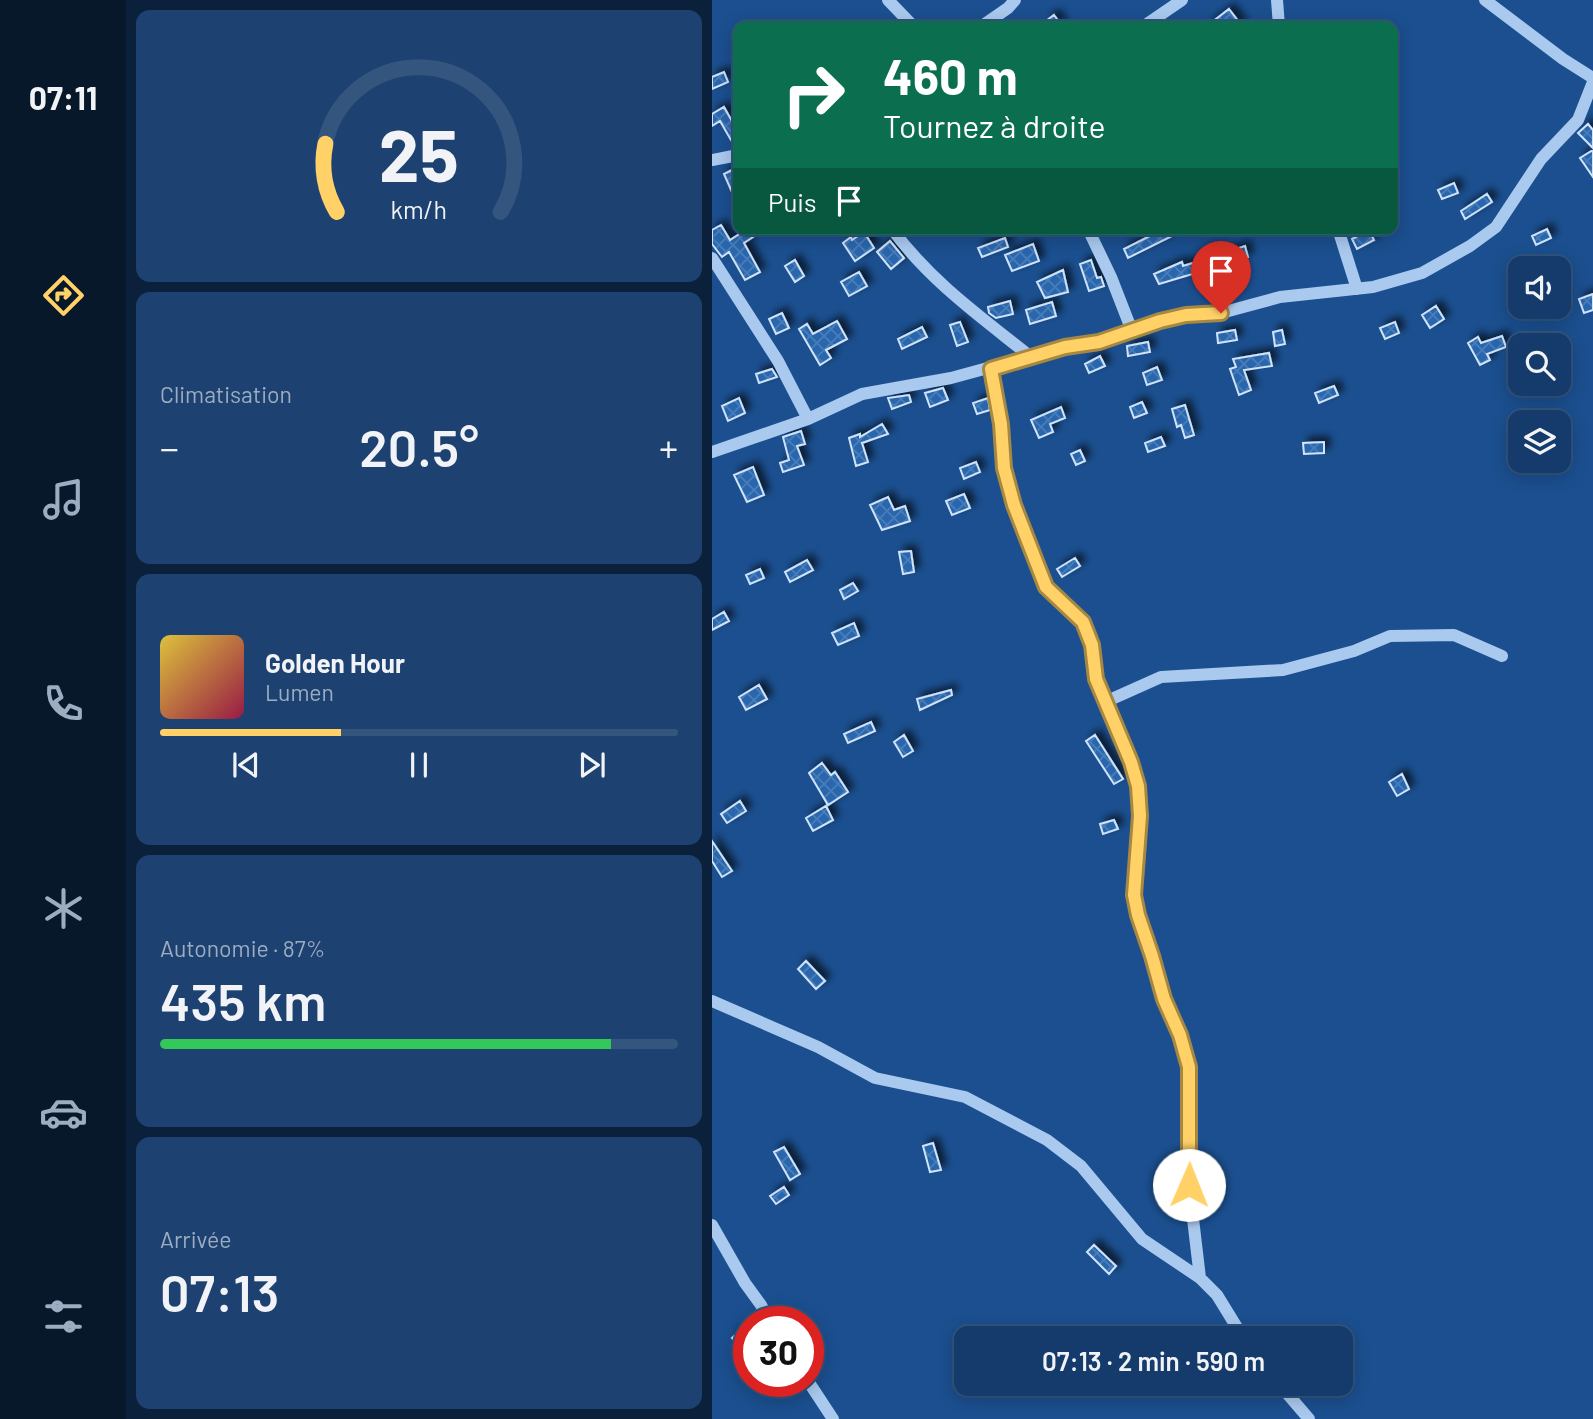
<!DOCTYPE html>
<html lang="fr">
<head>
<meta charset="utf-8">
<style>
	:root { --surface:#143b6b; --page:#1d4271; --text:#f1f3f6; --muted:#9dadc1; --line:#33557e; --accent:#ffd166 }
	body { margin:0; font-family:Barlow,sans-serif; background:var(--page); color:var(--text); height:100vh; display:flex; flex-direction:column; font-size:26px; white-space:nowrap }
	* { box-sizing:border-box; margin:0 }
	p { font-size:23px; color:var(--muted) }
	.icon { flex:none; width:38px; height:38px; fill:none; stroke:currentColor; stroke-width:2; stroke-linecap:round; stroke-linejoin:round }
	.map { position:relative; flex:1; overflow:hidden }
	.drawer { display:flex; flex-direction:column; gap:10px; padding:10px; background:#0b203b; width:586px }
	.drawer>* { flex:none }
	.guide { position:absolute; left:21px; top:21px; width:665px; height:214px; border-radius:14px; box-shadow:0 4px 18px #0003,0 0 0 2px var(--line); background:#0b6e4f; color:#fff; overflow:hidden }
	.buttons { position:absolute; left:796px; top:256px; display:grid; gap:14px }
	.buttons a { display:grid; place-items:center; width:63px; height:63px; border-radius:14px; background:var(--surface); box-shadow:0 4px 18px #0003,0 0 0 2px var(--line); font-size:35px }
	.speed { position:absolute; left:21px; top:1306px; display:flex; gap:14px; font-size:35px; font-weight:700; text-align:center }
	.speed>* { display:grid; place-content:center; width:91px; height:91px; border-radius:50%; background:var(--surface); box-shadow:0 4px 18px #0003,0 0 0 2px var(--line); line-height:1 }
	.speed .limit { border:10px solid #d22; background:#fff; color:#111 }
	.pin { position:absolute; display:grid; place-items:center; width:60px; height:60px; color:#fff; margin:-72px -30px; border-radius:50% 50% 50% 0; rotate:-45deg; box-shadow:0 0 7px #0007 }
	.pin .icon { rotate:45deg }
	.me { position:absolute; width:77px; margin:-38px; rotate:1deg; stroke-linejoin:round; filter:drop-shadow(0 0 5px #0008) }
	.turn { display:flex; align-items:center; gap:24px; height:147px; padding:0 35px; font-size:32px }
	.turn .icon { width:91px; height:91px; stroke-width:2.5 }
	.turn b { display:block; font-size:49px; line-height:60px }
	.then { display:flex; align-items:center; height:66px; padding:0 35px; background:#0003; gap:14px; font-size:26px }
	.big { font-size:52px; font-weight:600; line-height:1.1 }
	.drawer .tile { flex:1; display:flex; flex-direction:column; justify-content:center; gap:10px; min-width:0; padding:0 24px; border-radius:14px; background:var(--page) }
	.drawer .dial { align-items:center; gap:0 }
	.dial svg { height:182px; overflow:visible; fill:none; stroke:var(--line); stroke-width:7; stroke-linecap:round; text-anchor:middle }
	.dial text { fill:var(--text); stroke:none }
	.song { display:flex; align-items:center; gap:21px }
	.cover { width:84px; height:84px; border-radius:10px; background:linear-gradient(135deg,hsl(50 70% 55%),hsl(340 70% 35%)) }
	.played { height:7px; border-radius:4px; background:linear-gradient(90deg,var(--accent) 35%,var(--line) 35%) }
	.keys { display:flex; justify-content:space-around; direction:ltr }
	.heat { display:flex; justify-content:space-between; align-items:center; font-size:38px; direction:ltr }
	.charge { height:10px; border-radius:5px; background:linear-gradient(90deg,#34c759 87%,var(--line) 0) }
	.trip { position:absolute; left:242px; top:1326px; width:399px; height:70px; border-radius:14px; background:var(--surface); box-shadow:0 4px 18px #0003,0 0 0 2px var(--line); font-weight:600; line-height:70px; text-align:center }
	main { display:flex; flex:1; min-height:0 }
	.tabs { display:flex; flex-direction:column; width:126px; justify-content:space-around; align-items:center; background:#08182b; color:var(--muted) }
	.tabs .icon { width:49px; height:49px }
	.tabs .selected { color:var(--accent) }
	.tabs b { font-size:32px; color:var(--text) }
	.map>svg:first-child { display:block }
	.building { fill:url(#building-cross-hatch); stroke:#cfe3fa; stroke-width:2; filter:url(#shadow) }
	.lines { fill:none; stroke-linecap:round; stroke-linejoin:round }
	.minor { stroke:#a9c9ee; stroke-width:12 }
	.route-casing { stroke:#a68842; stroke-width:18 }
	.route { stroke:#ffd166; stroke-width:12 }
</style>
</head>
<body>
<main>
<nav class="tabs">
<b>07:11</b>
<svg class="icon selected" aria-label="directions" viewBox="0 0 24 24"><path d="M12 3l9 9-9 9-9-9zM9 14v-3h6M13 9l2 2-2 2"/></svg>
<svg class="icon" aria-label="music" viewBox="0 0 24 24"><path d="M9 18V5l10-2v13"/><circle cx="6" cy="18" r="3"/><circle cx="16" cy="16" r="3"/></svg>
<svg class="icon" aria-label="phone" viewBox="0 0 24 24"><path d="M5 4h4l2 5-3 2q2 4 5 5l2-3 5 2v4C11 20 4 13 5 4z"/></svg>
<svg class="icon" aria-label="climate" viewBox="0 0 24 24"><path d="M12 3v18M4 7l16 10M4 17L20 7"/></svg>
<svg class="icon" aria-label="car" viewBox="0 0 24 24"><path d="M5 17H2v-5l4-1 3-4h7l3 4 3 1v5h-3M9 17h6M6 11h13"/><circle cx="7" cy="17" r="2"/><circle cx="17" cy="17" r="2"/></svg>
<svg class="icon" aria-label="filters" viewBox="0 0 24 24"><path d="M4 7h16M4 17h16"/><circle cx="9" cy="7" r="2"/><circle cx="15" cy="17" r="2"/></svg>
</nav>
<section class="drawer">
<div class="tile dial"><svg viewBox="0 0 100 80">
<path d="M14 69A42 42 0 1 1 86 69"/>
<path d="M14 69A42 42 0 0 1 9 39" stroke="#ffd166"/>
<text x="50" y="56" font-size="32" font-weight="700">25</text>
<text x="50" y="72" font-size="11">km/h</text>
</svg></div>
<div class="tile"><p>Climatisation</p>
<div class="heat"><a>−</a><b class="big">20.5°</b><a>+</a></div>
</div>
<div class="tile">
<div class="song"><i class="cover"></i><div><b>Golden Hour</b><p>Lumen</p></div></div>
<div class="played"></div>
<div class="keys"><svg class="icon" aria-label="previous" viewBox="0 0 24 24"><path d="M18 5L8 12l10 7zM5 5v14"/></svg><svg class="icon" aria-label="pause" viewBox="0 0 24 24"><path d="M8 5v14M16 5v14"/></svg><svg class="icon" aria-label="next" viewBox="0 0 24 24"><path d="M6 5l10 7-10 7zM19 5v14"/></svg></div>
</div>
<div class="tile"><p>Autonomie · 87%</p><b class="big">435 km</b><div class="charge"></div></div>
<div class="tile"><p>Arrivée</p><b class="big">07:13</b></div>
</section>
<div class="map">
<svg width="881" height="1419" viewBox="0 0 881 1419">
	<defs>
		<pattern id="building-cross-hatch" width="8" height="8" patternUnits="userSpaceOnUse" patternTransform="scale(1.75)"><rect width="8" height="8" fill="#2a66ad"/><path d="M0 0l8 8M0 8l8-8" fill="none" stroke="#4a7db9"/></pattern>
		<filter id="shadow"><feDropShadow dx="5.5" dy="-5.5" stdDeviation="3.5" flood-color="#0009"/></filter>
	</defs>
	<rect width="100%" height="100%" fill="#1b4f8f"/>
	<!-- building -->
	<path class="building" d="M517 9 530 26H495Z
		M342 15 350 26H338L334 21Z
		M12 72 16 82 0 89V77Z
		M12 107 26 132V135L19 140 8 121 0 126V114Z
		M876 124 881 130V148L866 133Z
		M881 150V177L868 158Z
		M22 169 26 179V206L12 174Z
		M742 183 746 193 730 199 726 190Z
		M775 194 780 202 753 219 749 211Z
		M9 225 18 240 35 229 41 237 32 243 48 272 33 280 17 252 10 257 0 244V230Z
		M442 229H474L416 258 412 249 444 233Z
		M835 229 839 238 824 245 820 236Z
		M657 230 662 240 645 249 640 239Z
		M152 232 162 248 143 261 131 243 139 237 140 240Z
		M293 238 296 247 270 257 266 248Z
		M178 241 192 258 179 269 165 252Z
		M321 244 327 261 300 271 293 255Z
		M533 246 536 257 521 262 518 251Z
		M83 260 92 276 83 282 73 266Z
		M379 260 385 278 389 277 392 286 377 291 368 264Z
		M470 262 471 266 484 262 487 272 447 284 442 274Z
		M351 270 356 292 333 298 325 282Z
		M147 272 155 286 137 296 129 282Z
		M881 294V310L872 313 867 299Z
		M298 301 301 314 284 318 277 313 276 307Z
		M340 302 344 316 318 324 314 310Z
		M724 306 732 319 718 328 710 315Z
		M70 313 77 328 64 334 57 319Z
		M125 321 135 339 114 350 119 358 108 365 87 329 95 324 101 334Z
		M248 322 256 342 245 346 238 325Z
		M683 322 687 333 673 339 668 328Z
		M210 327 215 337 190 349 186 339Z
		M523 330 525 340 506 343 505 333Z
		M570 330 573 344 563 346 561 332Z
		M790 336 794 347 775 354 778 360 768 365 756 343 766 337 769 343Z
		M436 342 438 352 416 356 415 346Z
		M557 353 560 366 532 370 539 390 527 395 518 369 524 367 521 359Z
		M388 356 393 366 377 373 373 364Z
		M445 367 450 380 435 385 431 373Z
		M60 369 65 377 47 383 44 374Z
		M622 386 626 395 607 403 603 393Z
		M231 388 236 400 218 407 213 393Z
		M197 395 199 402 180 409 176 398Z
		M27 398 33 413 16 421 10 406Z
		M276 398 278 410 265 414 261 403Z
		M430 402 435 413 422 418 418 407Z
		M473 405 482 435 473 438 469 425 465 427 460 409Z
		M349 407 353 418 338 424 341 432 327 438 319 420Z
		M170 424 176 434 150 443 156 462 144 466 137 438 148 434V437Z
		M89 431 93 444 85 446 92 465 71 472 68 463 77 460 71 437Z
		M449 437 453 446 436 452 433 443Z
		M612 442V453L592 454 591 443Z
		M368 450 373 461 364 465 359 454Z
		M264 462 268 472 252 479 248 468Z
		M41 467 52 495 35 502 22 475Z
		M252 494 258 508 240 515 234 501Z
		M176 497 182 510 193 506 198 521 170 530 158 505Z
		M199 551 202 572 191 574 187 552Z
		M363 558 368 566 350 577 345 569Z
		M95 560 101 570 78 582 73 572Z
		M48 569 52 578 38 584 34 575Z
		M141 583 146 591 132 599 128 590Z
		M12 612 17 621 0 630V619Z
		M142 623 147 636 126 645 120 633Z
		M47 685 55 699 34 710 27 697Z
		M239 690 240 695 208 710 205 699Z
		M159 722 163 731 136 743 132 734Z
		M192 735 201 751 191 757 182 742Z
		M383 735 411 779 402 784 374 741Z
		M110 763 119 775 123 772 136 792 116 805 97 773Z
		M690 774 697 789 685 796 677 782Z
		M28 801 34 811 15 823 9 814Z
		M114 806 121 820 101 831 94 818Z
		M402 820 406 829 391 834 388 824Z
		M0 841 20 871 10 877 0 861Z
		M94 961 113 981 104 989 86 969Z
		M221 1143 229 1170 218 1172 211 1146Z
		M72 1147 88 1174 78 1180 62 1152Z
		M72 1187 77 1195 64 1204 58 1196Z
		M382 1245 404 1266 397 1274 375 1252Z
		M29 1330 35 1338 27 1345 20 1338Z"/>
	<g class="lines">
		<!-- minor -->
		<path class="minor" d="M176 0 201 26
			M565 0 567 26
			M773 0 851 59 881 78
			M270 26 296 8 303 0
			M432 26 470 0
			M0 160 26 155
			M180 229C218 281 269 317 319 357
			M376 229 399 277 420 331
			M626 229 645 289
			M0 258 66 361 96 419
			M279 368 289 424 292 468 302 505 334 587 371 622 380 645 384 679 419 762 426 786 428 816 422 895 426 915 440 956 451 999 468 1036 477 1067V1185L488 1278
			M0 452 96 419 150 394 239 378 353 347 387 342 448 321 474 315 509 313 568 297 661 287 710 273 758 246 784 227 829 159 866 120 881 82
			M393 702 449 677 571 670 642 651 678 636 742 635 790 656
			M0 1001 106 1047 163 1078 253 1097 335 1140 369 1166 430 1239 488 1278 505 1295 532 1339
			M0 1225 33 1283 49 1305 57 1321
			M96 1381 121 1419
			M567 1384 597 1419"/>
	</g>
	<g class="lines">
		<defs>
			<path id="route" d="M477 1185V1067L468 1035 452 999 440 956 426 915 422 895 428 816 426 786 419 762 384 679 380 645 371 622 334 587 302 505 292 468 289 424 279 369 353 347 387 342 448 321 474 315 509 313"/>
		</defs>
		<!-- route casing -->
		<use href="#route" class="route-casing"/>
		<!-- route -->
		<use href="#route" class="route"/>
	</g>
</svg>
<div class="buttons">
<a><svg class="icon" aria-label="sound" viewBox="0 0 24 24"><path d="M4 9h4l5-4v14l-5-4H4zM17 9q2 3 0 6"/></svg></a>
<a><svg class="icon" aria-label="search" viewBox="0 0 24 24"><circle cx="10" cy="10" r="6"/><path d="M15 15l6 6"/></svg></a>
<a><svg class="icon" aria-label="layers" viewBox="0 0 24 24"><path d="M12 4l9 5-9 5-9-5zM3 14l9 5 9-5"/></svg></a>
</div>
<div class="speed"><div class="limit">30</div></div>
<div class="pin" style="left:509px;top:313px;background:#d93025"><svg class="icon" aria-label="arrive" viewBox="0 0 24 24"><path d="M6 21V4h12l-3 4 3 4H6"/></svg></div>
<svg class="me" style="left:477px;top:1185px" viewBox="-20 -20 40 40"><circle r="19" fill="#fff"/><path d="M0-13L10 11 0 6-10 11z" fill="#ffd166"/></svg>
<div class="trip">07:13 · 2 min · 590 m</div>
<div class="guide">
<div class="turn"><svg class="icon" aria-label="right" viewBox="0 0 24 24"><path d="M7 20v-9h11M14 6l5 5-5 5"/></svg><div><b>460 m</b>Tournez à droite</div></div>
<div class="then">Puis<svg class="icon" aria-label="arrive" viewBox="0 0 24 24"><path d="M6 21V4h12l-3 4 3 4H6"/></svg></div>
</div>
</div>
</main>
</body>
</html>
